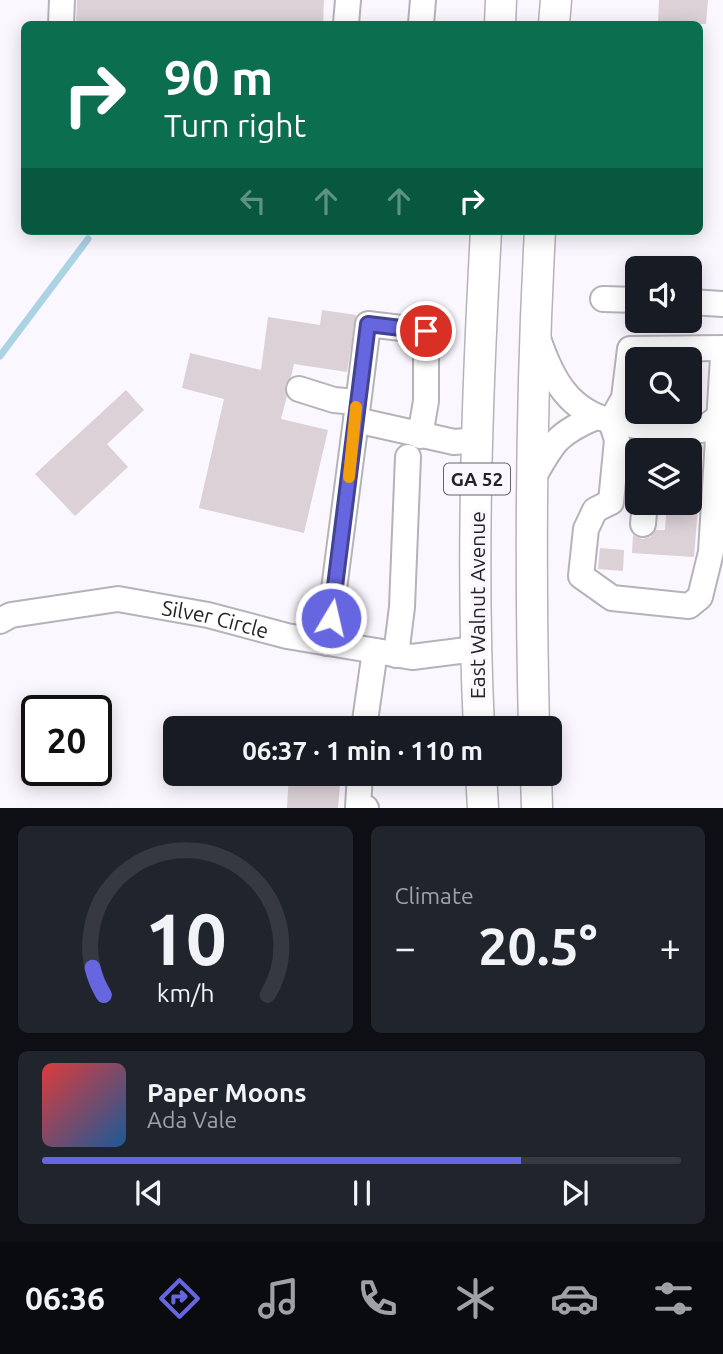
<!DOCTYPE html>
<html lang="en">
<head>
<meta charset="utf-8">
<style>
	:root { --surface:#171b24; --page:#20242c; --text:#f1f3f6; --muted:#9ea1a6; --line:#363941; --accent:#6667e0 }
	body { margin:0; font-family:Ubuntu,sans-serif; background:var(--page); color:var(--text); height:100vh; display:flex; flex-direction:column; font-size:26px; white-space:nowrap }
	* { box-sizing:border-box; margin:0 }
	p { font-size:23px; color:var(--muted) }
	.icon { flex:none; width:38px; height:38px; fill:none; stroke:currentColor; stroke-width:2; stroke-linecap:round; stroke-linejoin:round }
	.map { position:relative; height:808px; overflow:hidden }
	.side { display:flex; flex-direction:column; gap:18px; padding:18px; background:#0d0f14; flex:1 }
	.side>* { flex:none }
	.guide { position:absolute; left:21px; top:21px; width:682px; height:214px; border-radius:10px; box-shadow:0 4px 18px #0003; background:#0b6e4f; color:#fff; overflow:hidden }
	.fabs { position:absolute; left:625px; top:256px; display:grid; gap:14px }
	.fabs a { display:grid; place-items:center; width:77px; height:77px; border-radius:10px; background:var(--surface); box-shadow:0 4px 18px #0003; font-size:35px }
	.speed { position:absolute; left:21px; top:695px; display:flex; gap:14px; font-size:35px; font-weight:700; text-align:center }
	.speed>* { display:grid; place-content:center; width:91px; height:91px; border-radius:50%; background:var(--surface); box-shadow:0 4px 18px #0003; line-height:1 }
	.speed .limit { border:4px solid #111; border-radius:10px; background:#fff; color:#111 }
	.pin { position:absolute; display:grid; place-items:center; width:60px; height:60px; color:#fff; margin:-30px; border:4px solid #fff; border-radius:50%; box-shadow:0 2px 7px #0007 }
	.me { position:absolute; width:77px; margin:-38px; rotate:9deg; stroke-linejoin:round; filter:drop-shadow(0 0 5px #0008) }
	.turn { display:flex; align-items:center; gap:24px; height:147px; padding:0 28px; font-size:32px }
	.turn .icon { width:91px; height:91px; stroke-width:2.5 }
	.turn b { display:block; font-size:49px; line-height:60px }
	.lanes { display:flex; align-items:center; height:66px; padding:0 28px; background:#0003; justify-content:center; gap:35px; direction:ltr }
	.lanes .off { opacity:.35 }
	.big { font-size:52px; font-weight:600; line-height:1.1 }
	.side .card { flex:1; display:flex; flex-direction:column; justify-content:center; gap:10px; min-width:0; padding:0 24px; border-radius:10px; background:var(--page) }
	.side .dial { align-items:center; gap:0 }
	.dial svg { height:182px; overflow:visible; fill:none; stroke:var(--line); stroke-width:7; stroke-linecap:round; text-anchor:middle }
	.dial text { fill:var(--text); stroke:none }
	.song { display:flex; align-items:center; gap:21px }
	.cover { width:84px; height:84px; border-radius:10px; background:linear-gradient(135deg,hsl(0 70% 55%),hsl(210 70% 35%)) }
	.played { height:7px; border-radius:4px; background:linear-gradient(90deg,var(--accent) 75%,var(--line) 75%) }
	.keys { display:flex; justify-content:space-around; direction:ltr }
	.heat { display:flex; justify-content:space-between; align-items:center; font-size:38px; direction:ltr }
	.side .tiles { flex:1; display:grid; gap:18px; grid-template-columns:1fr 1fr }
	.card:last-child { grid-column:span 2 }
	.trip { position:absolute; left:163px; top:716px; width:399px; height:70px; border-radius:10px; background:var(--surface); box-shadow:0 4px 18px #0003; font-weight:600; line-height:70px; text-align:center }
	.tab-bar { display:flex; height:112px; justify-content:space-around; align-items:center; background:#090b0e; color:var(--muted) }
	.tab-bar .icon { width:49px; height:49px }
	.tab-bar .selected { color:var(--accent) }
	.tab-bar b { font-size:32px; color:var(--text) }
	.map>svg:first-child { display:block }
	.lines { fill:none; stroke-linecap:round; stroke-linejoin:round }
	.stream { stroke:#abd3e3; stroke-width:7 }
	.building { fill:#dbd1d6 }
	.minor-casing { stroke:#b6b2ba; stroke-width:28 }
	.major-casing { stroke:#b6b2ba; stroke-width:33 }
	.minor { stroke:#fff; stroke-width:24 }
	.major { stroke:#fff; stroke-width:30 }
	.route-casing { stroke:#424392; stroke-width:18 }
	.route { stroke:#6667e0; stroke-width:12 }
	.slow { stroke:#f59e0b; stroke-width:12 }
	.labels { text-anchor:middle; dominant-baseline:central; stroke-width:7; stroke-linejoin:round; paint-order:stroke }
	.shield { fill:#fbf7fe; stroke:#646266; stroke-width:2 }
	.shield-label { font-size:19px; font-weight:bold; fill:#232225 }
	.street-label { font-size:21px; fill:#232225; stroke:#fbf7fe }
</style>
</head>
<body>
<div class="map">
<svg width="723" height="808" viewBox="0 0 723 808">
	<rect width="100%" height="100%" fill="#fbf7fe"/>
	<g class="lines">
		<!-- stream -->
		<path class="stream" d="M0 356 88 239"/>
	</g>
	<!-- building -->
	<path class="building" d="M77 0H324L323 24H76Z
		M659 0H708L706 24H658Z
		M322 310 356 315 347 372 294 364 291 377 285 385 287 396 281 419 328 430 304 533 199 508 224 399 182 388 190 353 261 370 268 317 320 325Z
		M126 390 144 410 107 444 128 467 75 516 35 474Z
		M690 445H703L694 557 632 553 633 535 642 539 650 537 656 530H665L667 502H690Z
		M600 548 624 550 623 571 598 569Z
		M289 774H341L338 808H287Z"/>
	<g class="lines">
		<defs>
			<g id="minor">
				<path d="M61 24 62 0"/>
				<path d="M346 24 348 0"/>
				<path d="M421 24 423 0"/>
				<path d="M603 299 637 300"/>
				<path d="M690 302 723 304"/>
				<path d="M539 341C552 379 569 411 611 421L617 440 611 502 595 510 586 529 581 576 612 598 689 606 700 597 711 552 723 357"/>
				<path d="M299 389 334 400 356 402"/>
				<path d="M720 416 702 430 651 429 611 421 624 398 630 349 723 348"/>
				<path d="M356 420 368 324 426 331V401L420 436"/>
				<path d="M648 450 651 429"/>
				<path d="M532 480C553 443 556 434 596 417"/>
				<path d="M643 524 645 502"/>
				<path id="s1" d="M0 621 11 615 118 599 208 615 287 636 412 657 475 649"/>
				<path d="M327 643 356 420 454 442 478 440"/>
				<path d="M396 655 402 607 408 457"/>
				<path d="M364 728 375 651"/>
				<path d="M360 774 358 807 366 808"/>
			</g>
			<path id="major" d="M500 24 501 0
				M554 24 556 0
				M479 728C471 563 477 396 486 231
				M534 728C530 562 531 397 540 231
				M481 774 483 808
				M536 774 537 808"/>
		</defs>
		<!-- minor casing -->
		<use href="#minor" class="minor-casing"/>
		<!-- major casing -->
		<use href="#major" class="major-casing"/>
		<!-- minor -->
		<use href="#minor" class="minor"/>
		<!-- major -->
		<use href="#major" class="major"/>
	</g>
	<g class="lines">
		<defs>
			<path id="route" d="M331 618 368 324 426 331"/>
		</defs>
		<!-- route casing -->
		<use href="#route" class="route-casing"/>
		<!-- route -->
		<use href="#route" class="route"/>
		<!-- slow -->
		<path class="slow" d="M349 477 356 407"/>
	</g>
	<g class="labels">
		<!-- shield labels -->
		<rect class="shield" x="444" y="463.5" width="66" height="31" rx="5"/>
		<g class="shield-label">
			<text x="477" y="479">GA 52</text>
		</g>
		<!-- street labels -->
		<g class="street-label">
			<text transform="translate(477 605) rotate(-90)">East Walnut Avenue</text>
			<text stroke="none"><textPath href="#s1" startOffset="220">Silver Circle</textPath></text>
		</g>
	</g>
</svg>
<div class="fabs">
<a><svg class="icon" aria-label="sound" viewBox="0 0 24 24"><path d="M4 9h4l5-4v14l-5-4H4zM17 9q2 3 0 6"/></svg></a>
<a><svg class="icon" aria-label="search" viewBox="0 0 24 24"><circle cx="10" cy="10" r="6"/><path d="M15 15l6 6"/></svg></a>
<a><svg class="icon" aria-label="layers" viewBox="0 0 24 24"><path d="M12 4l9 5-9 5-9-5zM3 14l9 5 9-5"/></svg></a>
</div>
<div class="speed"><div class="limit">20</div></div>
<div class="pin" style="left:426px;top:331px;background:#d93025"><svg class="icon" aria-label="arrive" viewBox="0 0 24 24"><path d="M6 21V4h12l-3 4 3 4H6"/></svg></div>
<svg class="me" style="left:331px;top:618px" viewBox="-20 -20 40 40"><circle r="17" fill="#6667e0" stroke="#fff" stroke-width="3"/><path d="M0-11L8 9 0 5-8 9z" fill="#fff"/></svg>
<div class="trip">06:37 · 1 min · 110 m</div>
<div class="guide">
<div class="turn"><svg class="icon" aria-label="right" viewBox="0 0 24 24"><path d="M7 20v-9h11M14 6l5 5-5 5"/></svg><div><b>90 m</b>Turn right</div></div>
<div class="lanes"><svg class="icon off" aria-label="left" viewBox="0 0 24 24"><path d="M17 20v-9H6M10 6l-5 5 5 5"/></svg><svg class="icon off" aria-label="ahead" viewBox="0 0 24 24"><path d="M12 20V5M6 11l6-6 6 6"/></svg><svg class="icon off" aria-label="ahead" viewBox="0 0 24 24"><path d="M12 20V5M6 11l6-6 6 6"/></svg><svg class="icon" aria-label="right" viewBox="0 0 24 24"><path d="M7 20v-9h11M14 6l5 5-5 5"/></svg></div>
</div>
</div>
<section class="side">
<div class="tiles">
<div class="card dial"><svg viewBox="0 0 100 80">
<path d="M14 69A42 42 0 1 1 86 69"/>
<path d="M14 69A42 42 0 0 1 9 57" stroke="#6667e0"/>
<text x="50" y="56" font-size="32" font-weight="700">10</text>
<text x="50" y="72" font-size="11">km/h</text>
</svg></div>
<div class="card"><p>Climate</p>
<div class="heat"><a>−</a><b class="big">20.5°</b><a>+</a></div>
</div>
<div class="card">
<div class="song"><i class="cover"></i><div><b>Paper Moons</b><p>Ada Vale</p></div></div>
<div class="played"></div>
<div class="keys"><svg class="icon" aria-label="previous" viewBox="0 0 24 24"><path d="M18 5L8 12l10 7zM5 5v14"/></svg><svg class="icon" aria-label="pause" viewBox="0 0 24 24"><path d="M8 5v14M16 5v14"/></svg><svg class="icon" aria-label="next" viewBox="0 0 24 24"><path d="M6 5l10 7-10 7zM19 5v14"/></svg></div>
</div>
</div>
</section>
<nav class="tab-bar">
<b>06:36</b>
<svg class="icon selected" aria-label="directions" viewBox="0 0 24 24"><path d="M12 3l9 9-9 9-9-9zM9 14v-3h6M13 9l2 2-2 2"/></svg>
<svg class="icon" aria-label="music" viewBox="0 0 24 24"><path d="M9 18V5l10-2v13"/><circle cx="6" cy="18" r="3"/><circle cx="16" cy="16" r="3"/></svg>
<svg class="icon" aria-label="phone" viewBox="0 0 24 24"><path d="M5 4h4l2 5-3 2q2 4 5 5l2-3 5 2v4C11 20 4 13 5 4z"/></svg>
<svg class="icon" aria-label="climate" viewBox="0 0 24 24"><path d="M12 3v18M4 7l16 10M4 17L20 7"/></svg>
<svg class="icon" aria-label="car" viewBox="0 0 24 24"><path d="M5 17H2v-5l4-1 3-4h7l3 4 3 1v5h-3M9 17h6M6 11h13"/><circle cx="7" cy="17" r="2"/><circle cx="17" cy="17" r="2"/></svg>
<svg class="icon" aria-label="filters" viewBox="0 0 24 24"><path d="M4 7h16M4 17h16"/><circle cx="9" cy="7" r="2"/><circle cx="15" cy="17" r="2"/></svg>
</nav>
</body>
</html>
